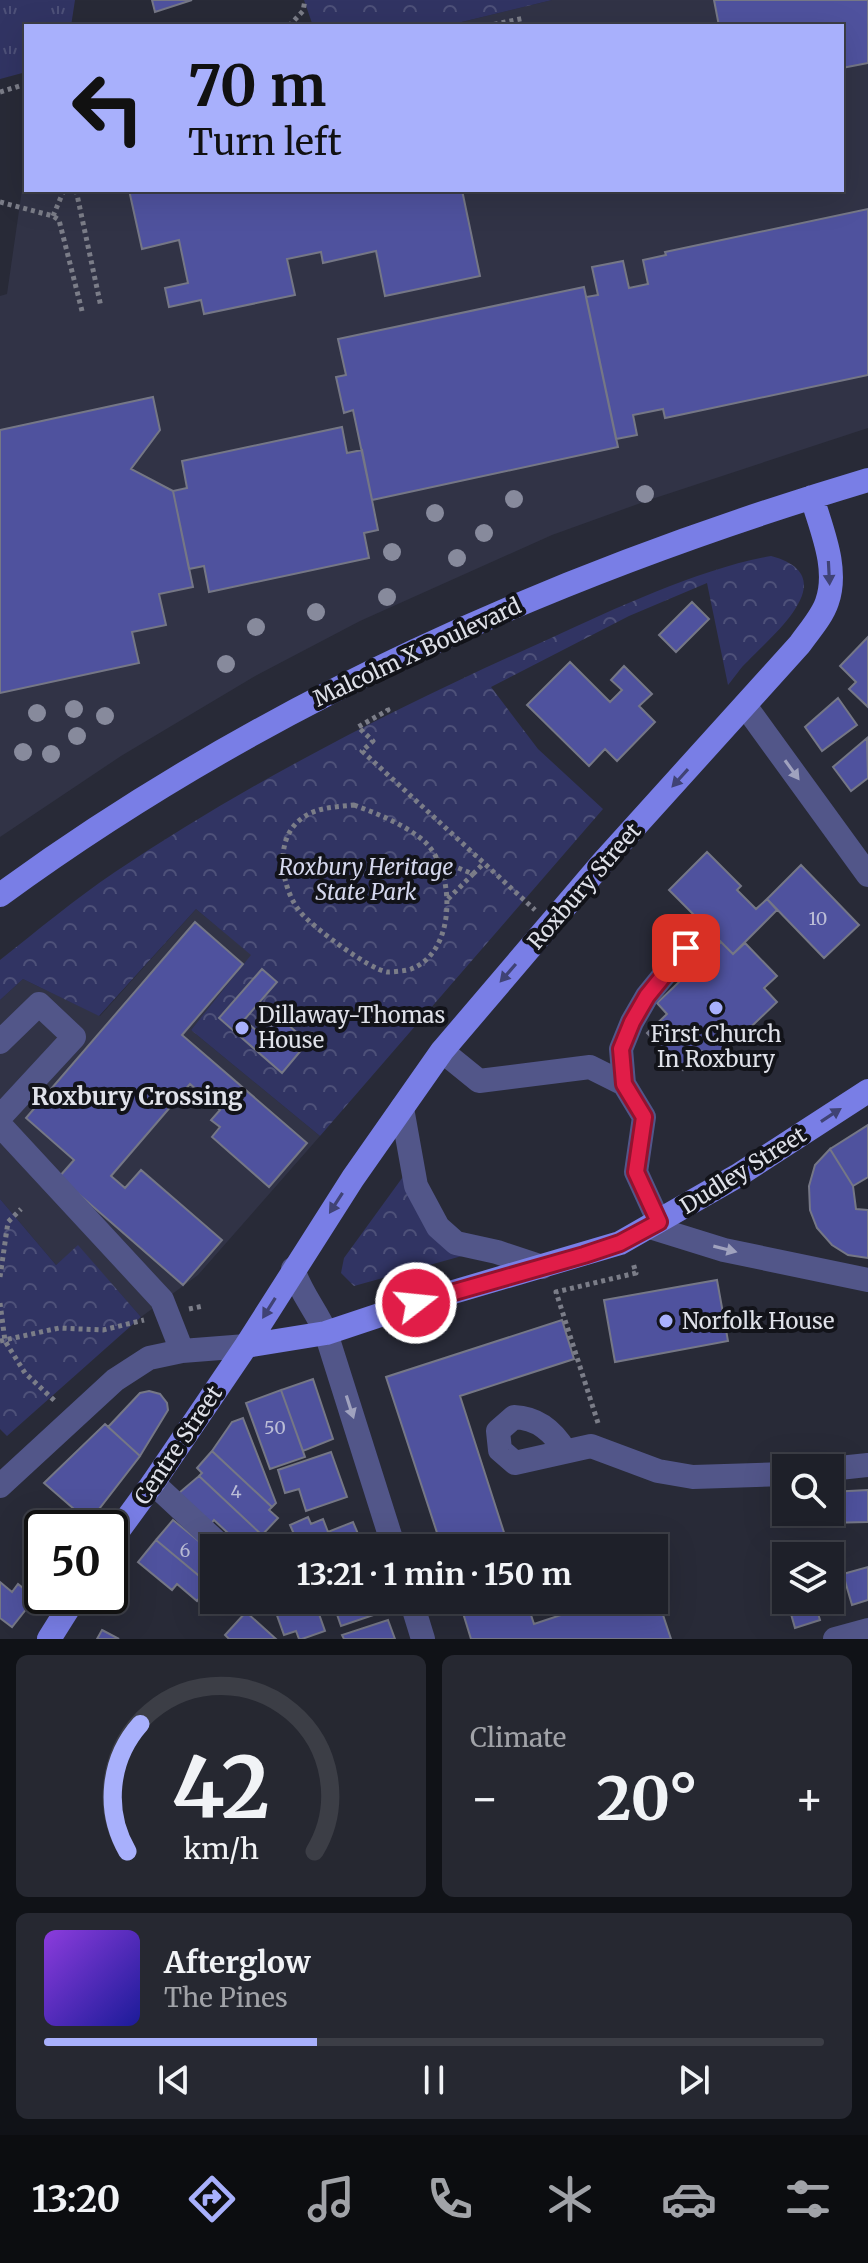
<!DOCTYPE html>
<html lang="en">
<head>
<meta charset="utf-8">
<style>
	:root { --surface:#1e2029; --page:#262831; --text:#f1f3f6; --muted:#a1a3a8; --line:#3c3e46; --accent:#a8b0fc }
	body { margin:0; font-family:Merriweather,serif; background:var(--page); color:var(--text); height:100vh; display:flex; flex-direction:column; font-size:30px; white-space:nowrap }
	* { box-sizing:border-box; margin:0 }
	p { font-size:26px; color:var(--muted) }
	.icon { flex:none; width:44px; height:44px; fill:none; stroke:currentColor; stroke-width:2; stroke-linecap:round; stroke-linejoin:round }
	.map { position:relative; height:1639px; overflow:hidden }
	.side { display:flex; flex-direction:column; gap:16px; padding:16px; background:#101217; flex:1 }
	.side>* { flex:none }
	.guide { position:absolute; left:24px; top:24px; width:820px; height:168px; border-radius:0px; box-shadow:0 8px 32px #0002,0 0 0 2px var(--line); background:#a8b0fc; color:#111; overflow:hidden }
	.buttons { position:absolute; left:772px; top:1454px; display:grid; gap:16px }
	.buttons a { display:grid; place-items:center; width:72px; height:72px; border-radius:0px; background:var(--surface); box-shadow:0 8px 32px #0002,0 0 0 2px var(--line); font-size:40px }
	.speed { position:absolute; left:24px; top:1510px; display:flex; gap:16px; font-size:40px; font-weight:700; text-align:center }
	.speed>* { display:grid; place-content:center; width:104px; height:104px; border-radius:50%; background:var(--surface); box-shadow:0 8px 32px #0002,0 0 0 2px var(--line); line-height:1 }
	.speed .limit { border:4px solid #111; border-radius:12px; background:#fff; color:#111 }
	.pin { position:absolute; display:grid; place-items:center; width:68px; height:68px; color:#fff; margin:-34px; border-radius:16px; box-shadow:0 4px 12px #0006 }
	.me { position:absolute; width:88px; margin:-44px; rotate:74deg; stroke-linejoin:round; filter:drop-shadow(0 0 6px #0008) }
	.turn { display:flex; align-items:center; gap:28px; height:168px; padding:0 32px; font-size:36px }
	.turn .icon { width:104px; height:104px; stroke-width:2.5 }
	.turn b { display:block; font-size:56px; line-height:68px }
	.big { font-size:60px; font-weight:700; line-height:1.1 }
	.side .widget { flex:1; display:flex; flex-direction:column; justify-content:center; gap:12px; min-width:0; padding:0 28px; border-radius:12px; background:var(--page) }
	.side .dial { align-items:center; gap:0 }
	.dial svg { height:208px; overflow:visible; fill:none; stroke:var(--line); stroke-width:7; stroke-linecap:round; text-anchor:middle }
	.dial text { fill:var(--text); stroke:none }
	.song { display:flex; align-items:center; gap:24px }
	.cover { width:96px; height:96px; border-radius:12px; background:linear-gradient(135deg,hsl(270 70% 55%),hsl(240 70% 35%)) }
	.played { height:8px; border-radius:4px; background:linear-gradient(90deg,var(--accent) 35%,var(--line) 35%) }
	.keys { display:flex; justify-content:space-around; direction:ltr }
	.heat { display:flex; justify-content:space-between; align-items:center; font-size:44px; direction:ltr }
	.side .tiles { flex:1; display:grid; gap:16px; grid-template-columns:1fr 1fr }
	.widget:last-child { grid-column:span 2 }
	.trip { position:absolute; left:200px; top:1534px; width:468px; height:80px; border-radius:0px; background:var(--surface); box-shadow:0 8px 32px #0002,0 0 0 2px var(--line); font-weight:700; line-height:80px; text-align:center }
	.dock { display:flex; height:128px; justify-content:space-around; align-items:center; background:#0c0d10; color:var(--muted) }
	.dock .icon { width:56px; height:56px }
	.dock .current { color:var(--accent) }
	.dock b { font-size:36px; color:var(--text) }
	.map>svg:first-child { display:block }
	.built { fill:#313346 }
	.grass { fill:url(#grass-tufts) }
	.forest { fill:url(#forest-crowns) }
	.building { fill:#4f529e; stroke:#757786; stroke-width:2 }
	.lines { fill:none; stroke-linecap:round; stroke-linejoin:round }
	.path { stroke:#7b7d88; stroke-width:5; stroke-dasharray:4 4; stroke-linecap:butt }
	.minor { stroke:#525689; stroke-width:24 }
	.major { stroke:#797ee6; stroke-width:24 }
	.tree { fill:#878a9c }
	.oneway { fill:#404375 }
	.oneway2 { fill:#a0a2be }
	.route-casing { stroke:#92132f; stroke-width:20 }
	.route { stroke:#e11d48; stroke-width:14 }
	.poi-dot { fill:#a8b0fc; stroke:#121319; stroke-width:3 }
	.labels { text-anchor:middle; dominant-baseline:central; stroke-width:8; stroke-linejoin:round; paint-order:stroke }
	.number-label { font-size:18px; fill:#bbbdd6 }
	.street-label { font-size:22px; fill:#dfe1e9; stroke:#121319 }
	.park-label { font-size:22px; font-style:italic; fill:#d5d8ee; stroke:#121319 }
	.poi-label { font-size:22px; fill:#dfe1e9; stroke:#121319; text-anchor:start }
	.neighbourhood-label { font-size:24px; font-weight:bold; fill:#dfe1e9; stroke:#121319 }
</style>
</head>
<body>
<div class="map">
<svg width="868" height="1639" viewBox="0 0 868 1639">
	<defs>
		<pattern id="grass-tufts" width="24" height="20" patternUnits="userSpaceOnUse" patternTransform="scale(2)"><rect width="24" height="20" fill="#313463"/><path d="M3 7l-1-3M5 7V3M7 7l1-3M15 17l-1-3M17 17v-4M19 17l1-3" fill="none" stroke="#4e5179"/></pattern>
		<pattern id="forest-crowns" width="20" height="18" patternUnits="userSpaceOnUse" patternTransform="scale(2)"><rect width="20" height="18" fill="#313463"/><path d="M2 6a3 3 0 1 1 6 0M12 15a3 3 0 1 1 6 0" fill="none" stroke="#4e5179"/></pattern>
	</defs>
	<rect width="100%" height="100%" fill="#282a37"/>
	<!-- built -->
	<path class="built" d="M552 0H868V428L649 500 552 535 360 621 257 675 121 756 0 837V296L7 294 26 162V190H842V26H445Z
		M196 909 252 955 191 1030 320 1136 198 1275 141 1317 78 1246 56 1265 0 1199V1000L23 979 100 1016Z"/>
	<!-- grass -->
	<path class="grass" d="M0 0H75L71 26H26V72L0 79Z"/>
	<!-- forest -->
	<path class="forest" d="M304 0H552L445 26H313Z
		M771 556C845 576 775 633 748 661 740 668 735 677 728 685L707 583 629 616 491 687 538 749 603 809 320 1136 191 1030 251 955 196 909 99 1016 23 979 0 1000V960C38 930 75 899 115 872 252 780 401 705 551 638 616 608 702 568 771 556Z
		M421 1152V1181L460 1238 505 1244 354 1286 341 1273 344 1258Z
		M0 1199 56 1265 78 1245 141 1317 7 1436 0 1429Z"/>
	<!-- building -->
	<path class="building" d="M152 0H192L155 12Z
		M714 0H868V63L842 68V26H719Z
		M129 190H462L480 276 385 296 376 251 323 263 321 252 287 259 295 295 204 314 201 300 169 307 165 288 188 283 179 240 142 249Z
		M868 209V375L665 418 663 409 633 415 637 435 616 439 586 297 598 295 592 267 623 261 629 288 648 284 643 260 666 255 665 252Z
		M584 287 618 447 372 500 353 410 344 413 336 377 346 375 338 339Z
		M153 397 160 430 131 469 173 491 193 587 159 594 166 625 132 632 139 663 0 693V430Z
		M342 427 347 453 362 450 378 530 364 533 369 558 209 592 204 566 189 569 173 491 187 488 182 461Z
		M692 602 709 619 676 652 659 635Z
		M868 637V707L849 689 856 682 840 666Z
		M570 662 610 702 622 690 611 680 624 666 652 694 639 706 655 722 617 761 605 749 589 766 527 705Z
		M838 698 857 725 822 751 805 727Z
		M867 738 868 778 851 791 833 767Z
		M707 852 741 886 737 890 756 909 767 899 777 910 733 954 669 890Z
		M801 865 859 925 824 958 767 899Z
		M195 922 243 964 182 1035 307 1143 269 1187 212 1137 220 1127 211 1120 220 1110 190 1084 111 1176 125 1188 141 1170 222 1240 183 1285 59 1177 74 1160 26 1118Z
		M721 942 733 954 745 943 777 976 764 988 777 1002 713 1063 702 1051 683 1070 647 1033 667 1014 657 1003Z
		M262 969 277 982 244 1020 263 1036 279 1017 308 1042 282 1073 219 1018Z
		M868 1125V1177L853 1186 830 1149Z
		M830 1149 853 1186 856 1209 868 1210V1258L848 1255 832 1245 817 1228 810 1210 809 1186 815 1165Z
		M717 1280 728 1341 615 1362 604 1300Z
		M562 1320 574 1359 460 1396 509 1548H442L386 1377Z
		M313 1379 333 1439 303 1451 281 1390Z
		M281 1390 305 1457 270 1469 246 1403Z
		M149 1391 160 1394 167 1403 168 1410 140 1456 108 1427 140 1393Z
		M243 1418 276 1503 272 1507 212 1451 232 1422Z
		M105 1424 140 1456 89 1522 44 1483Z
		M212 1451 272 1507 269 1510 278 1518 262 1535 199 1476 202 1473 197 1468Z
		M331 1452 347 1497 306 1511 299 1489 285 1493 278 1470Z
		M199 1476 262 1535 251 1548H244L214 1520 210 1525 179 1493Z
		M868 1490V1522L826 1523 825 1512H830V1492Z
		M308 1517 311 1524 323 1519 328 1532 353 1522 364 1548H300L290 1525Z
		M173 1520 206 1547 201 1553 214 1564V1580L210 1585 156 1540Z
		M156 1540 210 1585 197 1601 177 1584 172 1590 138 1562Z
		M868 1567V1600L852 1605 843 1574Z
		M0 1582 12 1592 18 1584 35 1598 12 1627 0 1618Z
		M293 1600H314L325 1631 302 1639H299L296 1631 284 1635 274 1607Z
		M332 1600H385L388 1610 341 1626Z
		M459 1600H526L534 1624 606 1600H646L650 1612 661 1609 671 1639H471Z
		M787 1600H814L820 1620 795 1628Z
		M246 1612 276 1639H229L225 1635Z
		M388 1620 395 1639H344L342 1635Z
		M102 1630 119 1639H97Z"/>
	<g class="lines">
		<!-- path -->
		<path class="path" d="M289 26 303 11 305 0
			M486 26 525 18
			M0 92 26 84
			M76 190 101 307
			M0 202 53 216 59 220 82 311
			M53 216 64 190
			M387 708 388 710 358 727 373 741 362 751 535 910
			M354 805C378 814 404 824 424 841 456 870 457 952 411 969 406 971 392 972 387 972 369 969 314 928 301 913 281 889 273 840 301 819 316 807 336 807 354 805Z
			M436 859 473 874 484 863
			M448 899 473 874
			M0 1277 8 1222 21 1209
			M0 1303 5 1341 25 1373 56 1402
			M189 1309 203 1306
			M0 1341 59 1328 103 1330 144 1320
			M598 1423 556 1292 636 1273 633 1263"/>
		<!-- minor -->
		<path class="minor" d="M746 707 868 875
			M0 1042 39 1004 74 1037 0 1117
			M442 1051 479 1081 590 1067 624 1084
			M402 1108 416 1186 438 1227 456 1243 497 1252 542 1267
			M0 1125 162 1300 182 1351
			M659 1222 636 1172 644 1117 624 1084 621 1049 632 1022 647 996 686 948
			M650 1227 724 1250 868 1280
			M293 1269C300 1292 316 1310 326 1333L394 1548
			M565 1451C553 1431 538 1418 514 1417L498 1431 500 1450 515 1463 591 1446 658 1471 693 1477 786 1474
			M830 1469 868 1465
			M153 1483 223 1548
			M0 1486 115 1380 149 1358 182 1351 246 1346
			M411 1600 423 1639
			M835 1639 868 1630"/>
		<!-- major -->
		<path class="major" d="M0 895C263 703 557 573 868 480
			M246 1346 326 1333 416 1303 620 1243 737 1176 868 1091
			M110 1542 153 1483 246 1346 353 1178 442 1051 603 862 800 644C809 631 822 617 827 602 839 568 821 529 812 497
			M49 1639 76 1596"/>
	</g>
	<!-- trees -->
	<g class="tree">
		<circle cx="645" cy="494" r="9"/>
		<circle cx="514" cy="499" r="9"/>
		<circle cx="435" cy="513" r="9"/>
		<circle cx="484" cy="533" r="9"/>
		<circle cx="392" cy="552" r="9"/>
		<circle cx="457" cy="558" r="9"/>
		<circle cx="387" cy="597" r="9"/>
		<circle cx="316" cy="612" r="9"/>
		<circle cx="256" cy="627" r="9"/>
		<circle cx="226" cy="664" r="9"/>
		<circle cx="74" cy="709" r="9"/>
		<circle cx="37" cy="713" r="9"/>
		<circle cx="105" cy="716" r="9"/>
		<circle cx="77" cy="736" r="9"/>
		<circle cx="23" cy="752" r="9"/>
		<circle cx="51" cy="754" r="9"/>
	</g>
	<!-- one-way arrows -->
	<defs><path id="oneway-solid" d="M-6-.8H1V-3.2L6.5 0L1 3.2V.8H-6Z" transform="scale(2)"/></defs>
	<g class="oneway">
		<use href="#oneway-solid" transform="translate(829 573) rotate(87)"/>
		<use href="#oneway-solid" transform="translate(680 778) rotate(132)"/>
		<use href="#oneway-solid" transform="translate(508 973) rotate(131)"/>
		<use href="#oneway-solid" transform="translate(831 1115) rotate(-33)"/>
		<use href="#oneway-solid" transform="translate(336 1203) rotate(123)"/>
		<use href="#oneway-solid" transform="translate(269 1308) rotate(122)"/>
	</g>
	<g class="oneway2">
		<use href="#oneway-solid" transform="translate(792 770) rotate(54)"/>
		<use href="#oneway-solid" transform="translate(725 1249) rotate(14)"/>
		<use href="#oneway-solid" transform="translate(350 1407) rotate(72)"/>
	</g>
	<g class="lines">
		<defs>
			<path id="route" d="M416 1303 584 1255 620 1243 659 1222 636 1172 644 1117 624 1084 621 1049 632 1022 647 996 686 948"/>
		</defs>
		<!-- route casing -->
		<use href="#route" class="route-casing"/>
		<!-- route -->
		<use href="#route" class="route"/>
	</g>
	<!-- markers -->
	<g class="poi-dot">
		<circle cx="716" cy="1008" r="8"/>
		<circle cx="242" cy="1028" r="8"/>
		<circle cx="666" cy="1321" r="8"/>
	</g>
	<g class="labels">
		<!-- number labels -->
		<g class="number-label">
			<text x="818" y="918">10</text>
			<text x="275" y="1427">50</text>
			<text x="236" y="1491">4</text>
			<text x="185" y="1550">6</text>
		</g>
		<!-- street labels -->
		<g class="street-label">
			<text transform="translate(417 652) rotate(-25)">Malcolm X Boulevard</text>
			<text transform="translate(584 886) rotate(-49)">Roxbury Street</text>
			<text transform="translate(743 1170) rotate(-32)">Dudley Street</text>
			<text transform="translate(178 1445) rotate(-56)">Centre Street</text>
		</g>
		<!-- park labels -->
		<g class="park-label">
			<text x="366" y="867">Roxbury Heritage<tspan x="366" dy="25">State Park</tspan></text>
		</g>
		<!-- poi labels -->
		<g class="poi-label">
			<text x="258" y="1015">Dillaway-Thomas<tspan x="258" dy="25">House</tspan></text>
			<text x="716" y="1034" text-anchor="middle">First Church<tspan x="716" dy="25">In Roxbury</tspan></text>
			<text x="682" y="1321">Norfolk House</text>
		</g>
		<!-- neighbourhood labels -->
		<g class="neighbourhood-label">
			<text x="137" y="1096">Roxbury Crossing</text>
		</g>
	</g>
</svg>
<div class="buttons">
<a><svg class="icon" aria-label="search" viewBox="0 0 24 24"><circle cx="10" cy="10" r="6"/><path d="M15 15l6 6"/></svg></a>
<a><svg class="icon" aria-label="layers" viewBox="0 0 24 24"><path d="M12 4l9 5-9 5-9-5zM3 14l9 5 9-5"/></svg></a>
</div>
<div class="speed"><div class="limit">50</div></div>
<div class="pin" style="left:686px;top:948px;background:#d93025"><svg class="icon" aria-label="arrive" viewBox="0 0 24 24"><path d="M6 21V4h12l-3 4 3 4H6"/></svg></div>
<svg class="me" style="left:416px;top:1303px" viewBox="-20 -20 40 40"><circle r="17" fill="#e11d48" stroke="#fff" stroke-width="3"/><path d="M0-11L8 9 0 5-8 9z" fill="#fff"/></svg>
<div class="trip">13:21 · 1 min · 150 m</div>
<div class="guide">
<div class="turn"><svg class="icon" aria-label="left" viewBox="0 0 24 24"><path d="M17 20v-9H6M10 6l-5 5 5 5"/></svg><div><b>70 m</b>Turn left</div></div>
</div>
</div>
<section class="side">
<div class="tiles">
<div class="widget dial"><svg viewBox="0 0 100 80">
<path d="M14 69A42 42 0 1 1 86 69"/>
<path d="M14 69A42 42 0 0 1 19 20" stroke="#a8b0fc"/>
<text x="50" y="56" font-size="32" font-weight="700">42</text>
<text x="50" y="72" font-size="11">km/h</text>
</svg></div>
<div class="widget"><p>Climate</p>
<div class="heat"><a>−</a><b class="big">20°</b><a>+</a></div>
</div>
<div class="widget">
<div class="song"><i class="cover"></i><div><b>Afterglow</b><p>The Pines</p></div></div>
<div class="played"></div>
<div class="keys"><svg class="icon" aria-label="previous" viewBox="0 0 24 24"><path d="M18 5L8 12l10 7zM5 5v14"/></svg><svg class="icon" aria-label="pause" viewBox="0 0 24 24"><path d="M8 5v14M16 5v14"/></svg><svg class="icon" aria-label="next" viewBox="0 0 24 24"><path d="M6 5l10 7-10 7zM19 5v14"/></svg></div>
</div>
</div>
</section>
<nav class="dock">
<b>13:20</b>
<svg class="icon current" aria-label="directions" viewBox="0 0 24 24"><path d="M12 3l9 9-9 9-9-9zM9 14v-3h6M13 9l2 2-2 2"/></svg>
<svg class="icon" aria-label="music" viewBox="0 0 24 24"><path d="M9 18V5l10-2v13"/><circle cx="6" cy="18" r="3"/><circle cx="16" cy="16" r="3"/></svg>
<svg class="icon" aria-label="phone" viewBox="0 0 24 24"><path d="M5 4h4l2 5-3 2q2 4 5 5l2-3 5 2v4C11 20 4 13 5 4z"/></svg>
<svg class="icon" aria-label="climate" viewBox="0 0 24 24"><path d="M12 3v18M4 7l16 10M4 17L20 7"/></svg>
<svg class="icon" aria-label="car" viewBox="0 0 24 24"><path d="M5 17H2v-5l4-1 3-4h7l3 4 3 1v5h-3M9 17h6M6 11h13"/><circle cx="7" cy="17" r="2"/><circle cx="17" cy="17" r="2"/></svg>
<svg class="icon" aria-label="filters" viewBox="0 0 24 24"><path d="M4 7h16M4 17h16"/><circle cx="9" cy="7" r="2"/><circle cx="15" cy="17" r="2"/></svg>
</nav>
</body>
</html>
